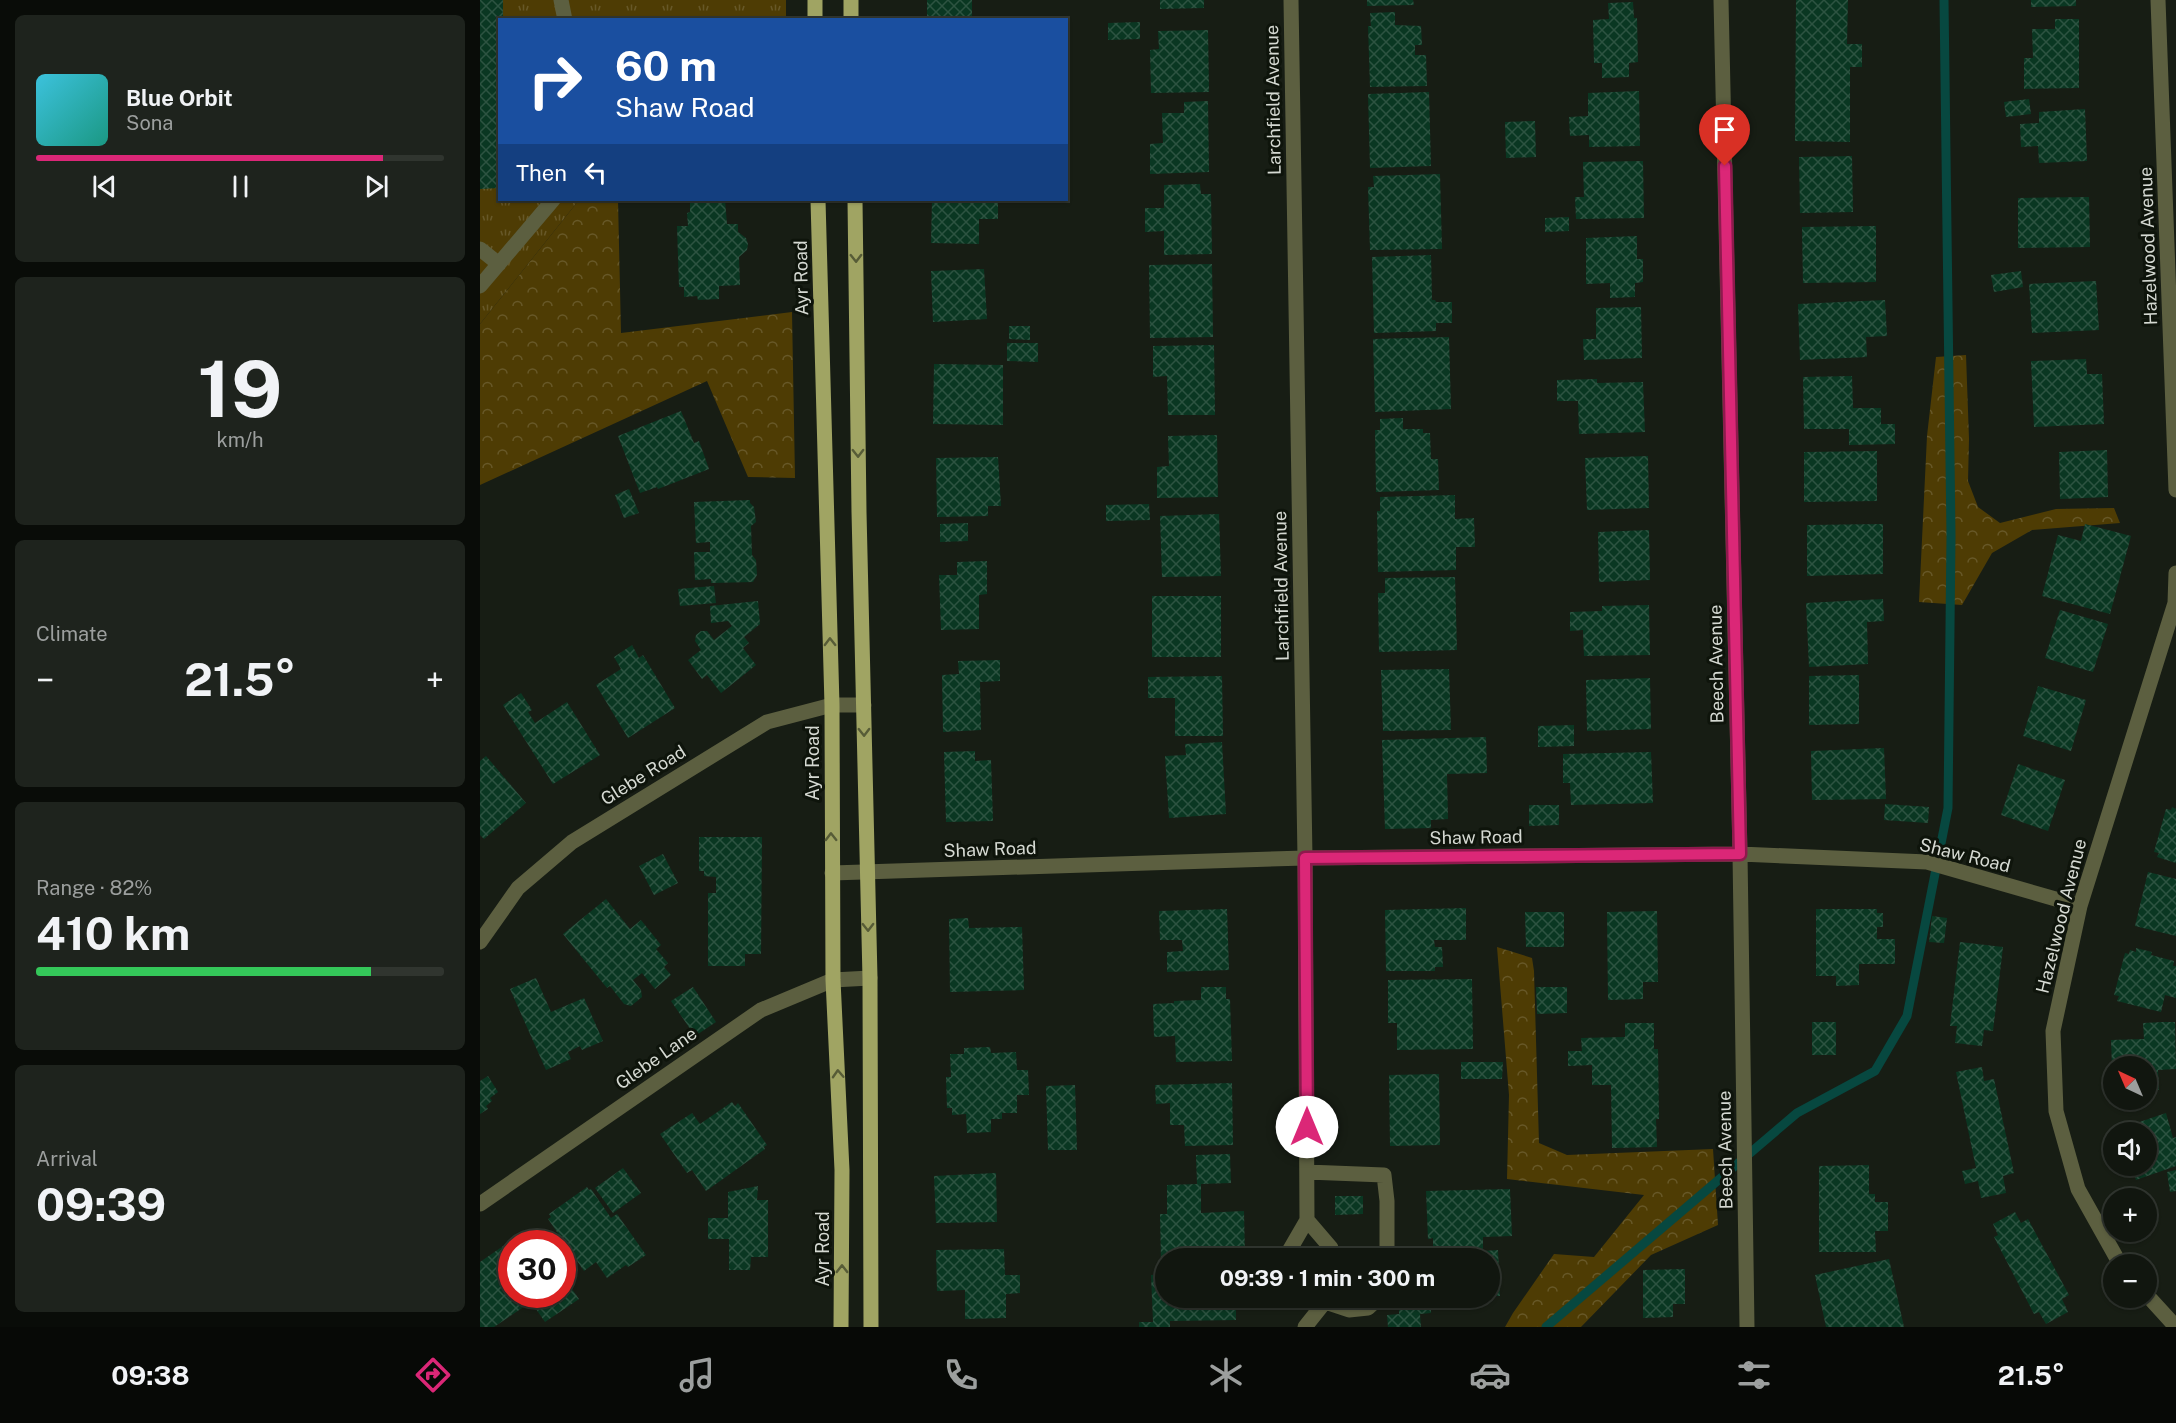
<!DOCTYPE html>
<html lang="en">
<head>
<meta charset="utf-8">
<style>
	:root { --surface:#11160f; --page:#1e231d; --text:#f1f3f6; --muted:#9c9f9e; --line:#30352f; --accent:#db2777 }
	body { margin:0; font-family:"Public Sans",sans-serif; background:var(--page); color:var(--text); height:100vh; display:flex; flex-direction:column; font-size:22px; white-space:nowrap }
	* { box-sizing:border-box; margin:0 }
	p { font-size:20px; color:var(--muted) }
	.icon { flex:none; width:33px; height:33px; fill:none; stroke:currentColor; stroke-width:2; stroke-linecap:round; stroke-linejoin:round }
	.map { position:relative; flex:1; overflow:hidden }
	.drawer { display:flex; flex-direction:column; gap:15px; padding:15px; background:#090c08; width:480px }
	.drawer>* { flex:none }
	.banner { position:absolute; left:18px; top:18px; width:570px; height:183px; border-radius:0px; box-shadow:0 2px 4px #0004,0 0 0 2px var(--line); background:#1a4fa0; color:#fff; overflow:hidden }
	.needle { width:39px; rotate:316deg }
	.buttons { position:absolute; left:1623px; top:1056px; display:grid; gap:12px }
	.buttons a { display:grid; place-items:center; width:54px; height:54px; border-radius:50%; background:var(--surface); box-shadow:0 2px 4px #0004,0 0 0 2px var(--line); font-size:30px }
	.speed { position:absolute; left:18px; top:1230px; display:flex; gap:12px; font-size:30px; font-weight:700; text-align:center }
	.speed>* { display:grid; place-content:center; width:78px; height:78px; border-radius:50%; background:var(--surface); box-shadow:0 2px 4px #0004,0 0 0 2px var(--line); line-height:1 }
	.speed .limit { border:9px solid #d22; background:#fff; color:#111 }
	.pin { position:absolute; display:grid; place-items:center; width:51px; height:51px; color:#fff; margin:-62px -26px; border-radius:50% 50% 50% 0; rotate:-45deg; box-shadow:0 0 6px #0007 }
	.pin .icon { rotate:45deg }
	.me { position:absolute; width:66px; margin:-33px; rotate:0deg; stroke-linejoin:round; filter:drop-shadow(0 0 4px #0008) }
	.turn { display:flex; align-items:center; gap:21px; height:126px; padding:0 18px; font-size:27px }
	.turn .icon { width:78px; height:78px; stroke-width:2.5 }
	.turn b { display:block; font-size:42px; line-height:51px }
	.then { display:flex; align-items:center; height:57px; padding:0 18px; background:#0003; gap:12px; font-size:22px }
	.big { font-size:45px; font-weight:700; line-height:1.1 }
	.drawer .widget { flex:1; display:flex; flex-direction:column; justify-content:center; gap:9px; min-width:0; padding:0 21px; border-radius:9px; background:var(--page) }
	.drawer .dial { align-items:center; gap:0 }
	.dial b { font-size:78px; line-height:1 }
	.song { display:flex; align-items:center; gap:18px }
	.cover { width:72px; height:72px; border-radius:9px; background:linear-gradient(135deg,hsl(190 70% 55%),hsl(170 70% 35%)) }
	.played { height:6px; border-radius:3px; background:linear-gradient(90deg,var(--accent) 85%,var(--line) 85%) }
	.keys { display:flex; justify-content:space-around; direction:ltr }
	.heat { display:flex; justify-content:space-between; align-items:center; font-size:33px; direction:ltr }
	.charge { height:9px; border-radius:4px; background:linear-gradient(90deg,#34c759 82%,var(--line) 0) }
	.trip { position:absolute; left:675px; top:1248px; width:345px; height:60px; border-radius:30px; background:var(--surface); box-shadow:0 2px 4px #0004,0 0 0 2px var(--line); font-weight:700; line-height:60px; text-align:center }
	.tabs { display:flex; height:96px; justify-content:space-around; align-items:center; background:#070906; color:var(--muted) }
	.tabs .icon { width:42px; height:42px }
	.tabs .selected { color:var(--accent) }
	.tabs b { font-size:27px; color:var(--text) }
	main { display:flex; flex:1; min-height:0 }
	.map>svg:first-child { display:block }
	.forest { fill:url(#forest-crowns) }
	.park { fill:url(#park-tufts) }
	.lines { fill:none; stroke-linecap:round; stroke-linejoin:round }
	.stream { stroke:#074840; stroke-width:9 }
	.building { fill:url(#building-cross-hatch) }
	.lane { stroke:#5c5f40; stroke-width:15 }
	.street { stroke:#5c5f40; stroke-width:15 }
	.primary { stroke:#a0a463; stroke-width:15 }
	.oneway { stroke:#575c37 }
	.route-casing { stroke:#8e194d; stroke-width:15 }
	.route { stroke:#db2777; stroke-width:10 }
	.labels { text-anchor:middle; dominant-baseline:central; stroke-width:6; stroke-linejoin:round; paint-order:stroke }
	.street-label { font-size:18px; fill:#d5d9d2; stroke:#0e140b }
</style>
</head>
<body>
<main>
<section class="drawer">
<div class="widget">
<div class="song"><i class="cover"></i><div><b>Blue Orbit</b><p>Sona</p></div></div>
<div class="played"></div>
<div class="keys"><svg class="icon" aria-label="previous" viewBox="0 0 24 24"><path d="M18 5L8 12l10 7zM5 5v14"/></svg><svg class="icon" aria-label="pause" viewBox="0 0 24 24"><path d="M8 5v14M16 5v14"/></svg><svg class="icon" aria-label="next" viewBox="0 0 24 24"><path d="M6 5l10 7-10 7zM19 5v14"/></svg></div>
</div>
<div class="widget dial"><b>19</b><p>km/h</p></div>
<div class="widget"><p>Climate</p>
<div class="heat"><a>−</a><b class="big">21.5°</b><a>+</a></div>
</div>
<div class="widget"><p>Range · 82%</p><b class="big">410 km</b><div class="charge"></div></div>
<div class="widget"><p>Arrival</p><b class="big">09:39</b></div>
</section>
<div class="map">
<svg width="1696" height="1327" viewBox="0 0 1696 1327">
	<defs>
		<pattern id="forest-crowns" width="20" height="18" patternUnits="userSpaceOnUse" patternTransform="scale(1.5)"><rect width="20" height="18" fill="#4e3c04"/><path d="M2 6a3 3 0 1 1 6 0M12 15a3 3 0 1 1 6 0" fill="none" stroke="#675828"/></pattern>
		<pattern id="park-tufts" width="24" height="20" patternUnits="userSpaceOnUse" patternTransform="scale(1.5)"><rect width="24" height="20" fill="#4e3c04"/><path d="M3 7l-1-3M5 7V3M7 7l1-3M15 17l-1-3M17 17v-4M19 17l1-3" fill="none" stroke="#675828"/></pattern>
		<pattern id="building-cross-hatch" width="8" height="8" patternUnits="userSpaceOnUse" patternTransform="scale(1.5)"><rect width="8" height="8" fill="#0a3722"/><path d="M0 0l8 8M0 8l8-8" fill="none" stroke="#2d5341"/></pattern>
	</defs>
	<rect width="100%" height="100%" fill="#171d14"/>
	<!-- forest -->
	<path class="forest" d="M99 200H138L141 333 312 312 315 478 268 477 227 381 0 485V324Z
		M1486 355 1489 439 1488 481 1498 507 1520 523 1576 509 1634 508 1640 523 1552 530 1512 553 1482 605 1439 602 1447 436 1456 357Z
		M1017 947 1052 958 1054 971 1059 1143 1087 1155 1233 1149 1238 1225 1171 1255 1101 1327H1025L1033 1313 1074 1254 1114 1257 1164 1195 1027 1179 1029 1095Z"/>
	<!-- park -->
	<path class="park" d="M0 0H306V19L20 20V200H99L0 324Z"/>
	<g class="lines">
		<!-- stream -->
		<path class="stream" d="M1066 1327 1317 1113 1395 1071 1427 1016 1468 808 1471 536 1464 0"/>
	</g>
	<!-- building -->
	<path class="building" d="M0 0H23V20H20V188L0 189Z
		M447 0H492V19H447Z
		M680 0H724V8L680 9Z
		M887 0H933L934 5 887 6Z
		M1316 0H1368L1367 44H1382V67H1370V142L1315 141Z
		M1551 0H1596V6L1551 7Z
		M1153 2 1154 18H1157L1158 62 1149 63V77L1122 78V63H1114L1113 20 1129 19 1128 3Z
		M915 12V25L941 26 942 45H935V55H946L947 86 890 87 888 26H891L890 13Z
		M1575 19H1599V88L1544 89V58H1553L1552 29H1575Z
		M660 22V39L628 40V23Z
		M728 30 729 92 671 93 670 50 679 49 678 31Z
		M1159 91 1160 146 1109 147V135L1090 136 1089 117 1108 116V93Z
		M949 92 951 166 890 168 888 94Z
		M1549 99 1551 114 1526 117 1524 102Z
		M728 101 729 172 670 174V144L683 143 682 113H704V102Z
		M1605 109 1607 161 1559 163 1558 146 1541 147 1540 124 1559 123V112Z
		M1055 121 1056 157 1026 158 1025 122Z
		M1372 156 1373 212 1320 213 1319 157Z
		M1163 161 1164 218 1096 219 1095 197H1104L1103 162Z
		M960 174 962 249 890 250 888 187H894L893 176Z
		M720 184 721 194H731L732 254 684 255V231L665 232V208H684V185Z
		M1609 197 1610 247 1538 248V198Z
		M228 200H245L247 224H258V232L266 238 268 244 267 250 259 257 260 285 239 286V299L218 300 217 296 204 297V287H199L197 226H208L207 213 210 212V202L228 201Z
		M452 200H518V219H499V244L451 243Z
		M1089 217V231L1065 232V218Z
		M1396 226V282L1323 283 1322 227Z
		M1157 236V259H1163V282L1155 283V297L1130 298V283L1106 284V238Z
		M951 255 952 300H955L956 302H972V323H956V331L894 333 892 257Z
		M732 264 733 337 670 338 669 265Z
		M504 269 507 319 453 322 451 271Z
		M1541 271 1543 287 1514 292 1511 275Z
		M1616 281 1619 330 1552 333 1549 284Z
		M1405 300 1407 336 1386 337 1387 357 1320 360 1318 304Z
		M1161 307 1162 358 1104 360 1103 339H1116V308Z
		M529 326H550V340L529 339Z
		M969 337 971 409 895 412 893 339Z
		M527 343H558V362L527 361Z
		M734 345 735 415H688L687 376 673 377V346Z
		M1606 359 1607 374H1622L1624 424 1554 427 1551 361Z
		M454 364 523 365V425L453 424Z
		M1372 376 1373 408H1401V424H1415V444L1369 445V429H1324L1323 377Z
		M1117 379V383L1163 382 1165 432 1099 434 1098 401H1077V380Z
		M201 411 214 443 219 441 229 469 178 489 177 487 160 493 138 436Z
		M923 418V429H943V433H950L951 459H958L959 490 896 492 895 430H900V419Z
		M737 435 738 497 677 498V467L689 466 688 436Z
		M1627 450 1628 497 1580 499 1579 452Z
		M1397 451V501L1324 502V452Z
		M1168 456 1169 508 1107 510 1105 458Z
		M518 457 521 506H508V516L457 517 456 458Z
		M149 489 159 513 144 518 135 495Z
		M975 495V519L994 518 995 547H976V570L898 572 897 511H900V497Z
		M270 500V503L274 507 276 522 271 526 272 555 276 560 277 575 273 582 231 583V579L215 580 214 552H230V542L216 543 214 502Z
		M669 504 670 520 626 521V505Z
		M739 514 741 576 682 577 680 516Z
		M488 523V541L460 542V524Z
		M1403 524V574L1327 576V525Z
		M1605 524 1651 536 1630 614 1562 596 1578 535 1601 541Z
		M1169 530 1170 580 1119 582 1118 532Z
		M507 561V594L499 595V629L461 630 459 575H477V562Z
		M975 577 977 650 899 652 898 593H905V578Z
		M234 586 236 603 200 606 198 589Z
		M672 596H741V657H672Z
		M1403 599 1404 621 1387 622 1388 664 1329 667 1326 603Z
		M278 601 280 624 264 637 269 643 263 648 276 665 241 693 227 675 222 679 208 660 221 650 215 641 216 635 221 631H227L234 640 252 626 248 621 231 623 230 606Z
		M1169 605 1170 655 1104 656 1103 630 1090 631V612L1122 611V606Z
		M1580 610 1628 624 1613 672 1565 658Z
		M152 645 159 658 163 655 195 708 148 738 116 685 141 669 134 657Z
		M520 660V681L500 682 501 730 463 732 462 675 479 674 478 661Z
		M969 669 971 730 903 731 901 670Z
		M1379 675V724L1329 725V676Z
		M742 676 743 736H695V698H668V677Z
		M1170 678 1171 729 1107 731 1106 680Z
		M1558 686 1606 700 1591 751 1543 736Z
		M41 693 52 710 48 712 55 723 87 702 120 755 73 784 23 705Z
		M1094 725V746L1058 747V726Z
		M1006 737 1007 773 967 774 968 819 951 820V828L905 829 902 740Z
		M742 742 746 814 689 818 685 756 706 755 705 744Z
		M1404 748 1406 799 1332 800 1331 751Z
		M495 751V761L511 760 513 821 466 822 464 752Z
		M1171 752 1173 803 1091 805 1090 783H1083V754Z
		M6 756 46 803 4 839 0 835V761Z
		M1538 764 1585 780 1568 831 1521 815Z
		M1405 804 1449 807 1448 823 1404 820Z
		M1049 805H1079V825L1049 826Z
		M1692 807 1696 809V863L1677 857 1679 853 1674 852 1686 809 1691 810Z
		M219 837H282L281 954H265V966H228V893H236V877L224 876V871H219Z
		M183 854 198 883 174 895 159 866Z
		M1668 872 1696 879V936L1655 926Z
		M126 899 150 929 161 920 181 945 176 949 188 963 184 967 191 975 175 989 162 973 153 980 161 990 162 997 151 1006 144 1004 130 986 127 988 83 934Z
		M986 908V940H954L955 947H962L963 967H955V971H906L905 910Z
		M747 909 749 970 687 972V952L703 951 702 940H680L679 911Z
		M1336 909H1397V913H1403V927H1397V939H1415V964H1379V985L1356 986V976H1336Z
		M1177 911 1178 982H1163V999L1128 1000 1127 912Z
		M1045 912H1084V947H1046Z
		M1452 916 1467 918 1464 943 1449 942Z
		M488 918 489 928 542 927 544 990 470 992 469 919Z
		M1480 942 1523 947 1513 1031 1504 1030 1502 1046 1475 1043 1477 1026H1470Z
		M1656 948 1672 952 1671 955 1694 961 1693 966H1696V998L1685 995 1681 1012 1637 1001 1639 996 1634 995 1645 953 1649 954 1650 950 1656 952Z
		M56 978 71 1012 104 998 123 1041 102 1050 100 1046 88 1052 91 1059 66 1070 30 989Z
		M992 979 993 1049 917 1050V1023H908V980Z
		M213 987 236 1022 215 1036 191 1001Z
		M721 987H746V999H750L752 1061 696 1062 695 1036 674 1037 673 1004 694 1003V1001L721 1000Z
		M1056 987H1087V1013L1057 1014Z
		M1332 1022H1356V1055H1332Z
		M1683 1022H1695L1696 1069 1678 1070 1679 1090H1666V1066H1632L1631 1040 1664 1039 1663 1023Z
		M1145 1023H1174V1049H1178L1179 1119H1176L1177 1147 1132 1148 1131 1085H1112V1065L1088 1066V1051H1102L1101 1038 1145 1037Z
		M510 1047 511 1053 536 1052 537 1070H548L549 1095H537V1113H522V1119H511V1132L487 1133 486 1114 472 1115V1108H467L466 1077H471L470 1054H484V1048Z
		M981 1062H1023L1022 1079H981Z
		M1502 1067 1504 1081 1514 1079 1534 1173 1523 1176 1526 1193 1501 1198 1498 1181 1485 1184 1482 1171 1496 1168 1476 1072Z
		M959 1074 960 1145 910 1146 909 1075Z
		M8 1076 18 1092 10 1098 12 1101 6 1106 8 1109 0 1114V1081Z
		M752 1083 753 1145 705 1146 704 1125H690V1103L676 1104 675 1085Z
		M595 1085 597 1150H568L566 1086Z
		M252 1102 255 1106 258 1103 287 1145 284 1147 285 1149 226 1191 212 1170 207 1173 180 1134 212 1113 220 1124Z
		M1686 1113 1693 1138 1696 1137V1166L1656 1180 1651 1166H1666V1132H1640L1639 1129Z
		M750 1154 751 1183 721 1184V1213L764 1211 765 1258H686V1261H681L680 1214H687V1185L717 1184 716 1155Z
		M1389 1165V1194H1395V1202H1408V1231H1395L1396 1252H1339V1166Z
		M143 1168 161 1193 133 1213 115 1188Z
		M1696 1170V1191L1690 1192 1687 1172Z
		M516 1173 517 1222 456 1223 454 1176Z
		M278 1186 277 1200H288V1257H271L270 1270H249V1239H228V1218H248V1192Z
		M107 1187 109 1190 111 1189 131 1218 137 1214 166 1255 148 1267 146 1265 127 1278 116 1262 104 1271 68 1219 71 1217 69 1214Z
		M1030 1189 1032 1236 1003 1237V1251L1018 1250 1020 1296H1010V1258H927V1253L953 1252V1238L948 1239 946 1191Z
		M855 1196H883V1214L855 1215Z
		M1535 1212 1541 1223 1548 1219 1589 1295 1582 1299 1588 1312 1566 1324 1559 1312 1554 1314 1514 1237 1518 1235 1513 1224Z
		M42 1233 43 1236 48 1233 55 1244H32V1294H82V1275L99 1299 65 1322 51 1302 14 1327H0V1262Z
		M524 1249 525 1275H540V1293L526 1294V1318L485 1319V1290L457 1291 456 1250Z
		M1409 1259 1424 1327H1346L1335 1275Z
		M1205 1269V1304H1193V1317L1163 1318V1270Z
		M686 1274V1298H756V1320L690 1321V1327H659V1322H673L671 1275Z
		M928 1298H951V1313L940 1314 941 1327H908L907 1315 919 1314V1299Z"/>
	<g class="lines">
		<!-- lane -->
		<path class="lane" d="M81 0 85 20
			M0 249 19 264
			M0 286 73 200"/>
		<!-- street -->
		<path class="street" d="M811 0 825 858 827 1220 851 1248V1258
			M1241 0 1260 854 1267 1327
			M1678 0 1696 490
			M352 873 825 858 1260 854 1447 862 1600 906
			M0 942 38 888 92 842 287 722 352 705H384
			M827 1172 904 1175 907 1201V1258
			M0 1204 281 1010 353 980 390 978
			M805 1258 827 1220
			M1640 1264 1598 1189 1576 1111 1573 1031 1600 906 1695 603 1696 573
			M1666 1294 1696 1327
			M845 1302 869 1310 888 1308 899 1298
			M825 1327 848 1298"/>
		<!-- primary -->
		<path class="primary" d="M335 0V20
			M371 0V20
			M338 200 352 705 353 980 362 1170 361 1327
			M375 200 379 512 390 978 391 1327"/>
	</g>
	<!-- one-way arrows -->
	<defs><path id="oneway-chevron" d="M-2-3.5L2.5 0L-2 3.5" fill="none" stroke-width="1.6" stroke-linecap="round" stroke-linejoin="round" transform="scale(1.5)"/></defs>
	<g class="oneway">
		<use href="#oneway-chevron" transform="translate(376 258) rotate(89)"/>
		<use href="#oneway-chevron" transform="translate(378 453) rotate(89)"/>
		<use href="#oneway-chevron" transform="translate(350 642) rotate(-91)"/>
		<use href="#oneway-chevron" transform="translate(384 732) rotate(89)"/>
		<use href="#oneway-chevron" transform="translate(351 837) rotate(-91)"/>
		<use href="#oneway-chevron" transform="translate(388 927) rotate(89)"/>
		<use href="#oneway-chevron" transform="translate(358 1074) rotate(-93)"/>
		<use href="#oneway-chevron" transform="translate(362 1269) rotate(-90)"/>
	</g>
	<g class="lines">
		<defs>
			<path id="route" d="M827 1127 825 858 1260 854 1245 166"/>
		</defs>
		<!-- route casing -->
		<use href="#route" class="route-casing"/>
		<!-- route -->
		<use href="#route" class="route"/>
	</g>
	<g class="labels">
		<!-- street labels -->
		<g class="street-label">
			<text transform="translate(793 100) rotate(-91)">Larchfield Avenue</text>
			<text transform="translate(1668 246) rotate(-92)">Hazelwood Avenue</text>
			<text transform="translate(321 278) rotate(-91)">Ayr Road</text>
			<text transform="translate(801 586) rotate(-91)">Larchfield Avenue</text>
			<text transform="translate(1236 664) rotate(-91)">Beech Avenue</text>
			<text transform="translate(332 763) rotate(-90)">Ayr Road</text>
			<text transform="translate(163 775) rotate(-32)">Glebe Road</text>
			<text transform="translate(996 837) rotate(-1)">Shaw Road</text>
			<text transform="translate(510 849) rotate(-2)">Shaw Road</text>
			<text transform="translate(1485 855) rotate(14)">Shaw Road</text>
			<text transform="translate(1581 916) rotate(-76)">Hazelwood Avenue</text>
			<text transform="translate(176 1058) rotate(-35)">Glebe Lane</text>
			<text transform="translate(1245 1150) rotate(-91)">Beech Avenue</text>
			<text transform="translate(342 1249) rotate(-90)">Ayr Road</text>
		</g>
	</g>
</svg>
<div class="buttons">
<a><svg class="needle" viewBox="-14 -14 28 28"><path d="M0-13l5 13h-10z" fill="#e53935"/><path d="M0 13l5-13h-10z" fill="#9c9f9e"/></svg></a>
<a><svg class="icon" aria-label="sound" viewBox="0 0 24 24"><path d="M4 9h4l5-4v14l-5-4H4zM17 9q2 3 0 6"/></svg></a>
<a>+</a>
<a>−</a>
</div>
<div class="speed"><div class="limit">30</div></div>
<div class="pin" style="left:1245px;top:166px;background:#d93025"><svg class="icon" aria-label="arrive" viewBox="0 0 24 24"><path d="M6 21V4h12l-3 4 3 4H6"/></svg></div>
<svg class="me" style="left:827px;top:1127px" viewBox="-20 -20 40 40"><circle r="19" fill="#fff"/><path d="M0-13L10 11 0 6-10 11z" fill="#db2777"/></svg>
<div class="trip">09:39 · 1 min · 300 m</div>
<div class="banner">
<div class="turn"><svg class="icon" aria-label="right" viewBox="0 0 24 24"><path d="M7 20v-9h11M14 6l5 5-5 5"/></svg><div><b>60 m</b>Shaw Road</div></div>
<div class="then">Then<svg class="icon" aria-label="left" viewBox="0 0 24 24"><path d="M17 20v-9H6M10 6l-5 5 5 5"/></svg></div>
</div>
</div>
</main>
<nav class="tabs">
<b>09:38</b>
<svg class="icon selected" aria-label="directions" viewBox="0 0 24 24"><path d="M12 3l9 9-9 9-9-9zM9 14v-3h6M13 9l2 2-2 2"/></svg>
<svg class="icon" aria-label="music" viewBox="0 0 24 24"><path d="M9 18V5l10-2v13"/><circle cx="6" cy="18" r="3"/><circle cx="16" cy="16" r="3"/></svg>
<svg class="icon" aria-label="phone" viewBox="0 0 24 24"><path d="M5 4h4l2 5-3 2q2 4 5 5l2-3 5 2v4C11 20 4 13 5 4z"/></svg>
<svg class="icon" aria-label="climate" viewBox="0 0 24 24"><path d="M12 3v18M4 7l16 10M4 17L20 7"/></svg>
<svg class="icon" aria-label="car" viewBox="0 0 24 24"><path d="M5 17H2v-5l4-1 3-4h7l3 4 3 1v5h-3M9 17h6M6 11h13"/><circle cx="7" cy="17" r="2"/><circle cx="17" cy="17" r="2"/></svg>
<svg class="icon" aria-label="filters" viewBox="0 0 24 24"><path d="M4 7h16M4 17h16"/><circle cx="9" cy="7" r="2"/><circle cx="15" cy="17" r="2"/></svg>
<b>21.5°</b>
</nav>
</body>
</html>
